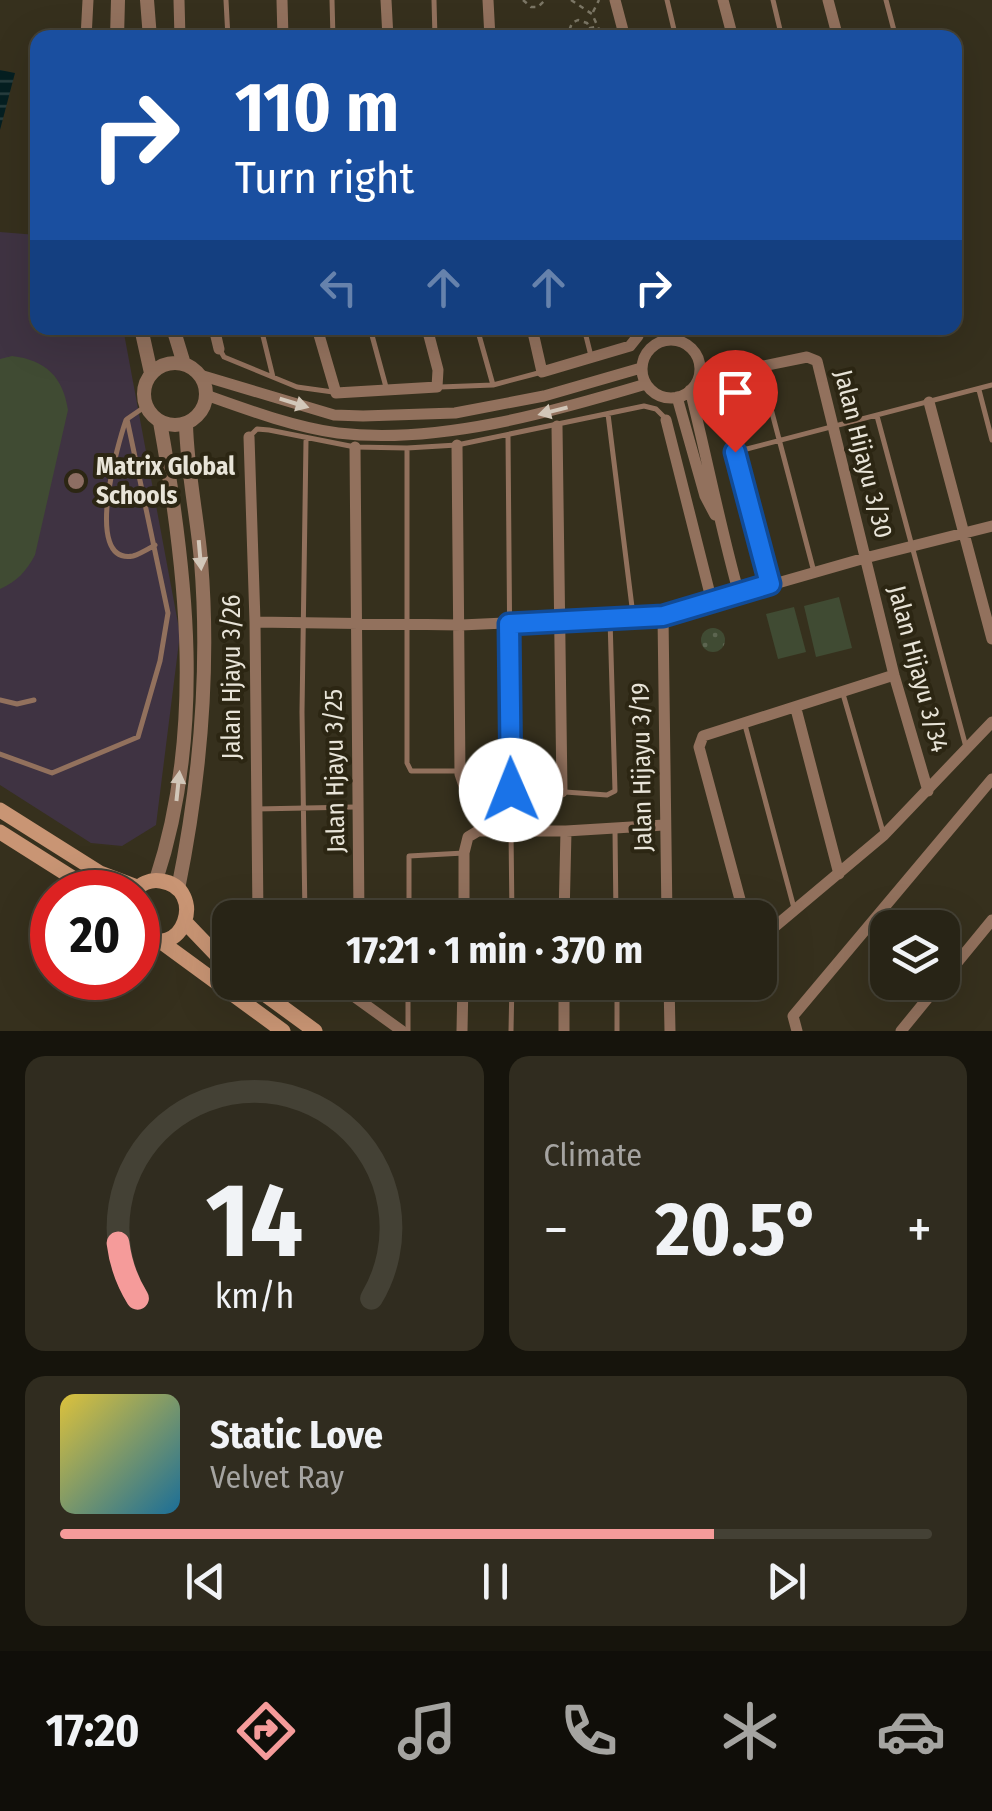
<!DOCTYPE html>
<html lang="en">
<head>
<meta charset="utf-8">
<style>
	:root { --surface:#282416; --page:#302c1f; --text:#f1f3f6; --muted:#a5a4a1; --line:#444135; --accent:#f59b9a }
	body { margin:0; font-family:"Fira Sans Condensed",sans-serif; background:var(--page); color:var(--text); height:100vh; display:flex; flex-direction:column; font-size:38px; white-space:nowrap }
	* { box-sizing:border-box; margin:0 }
	p { font-size:32px; color:var(--muted) }
	.icon { flex:none; width:55px; height:55px; fill:none; stroke:currentColor; stroke-width:2; stroke-linecap:round; stroke-linejoin:round }
	.map { position:relative; height:1031px; overflow:hidden }
	.side { display:flex; flex-direction:column; gap:25px; padding:25px; background:#16140c; flex:1 }
	.side>* { flex:none }
	.top-card { position:absolute; left:30px; top:30px; width:932px; height:305px; border-radius:20px; box-shadow:0 10px 40px #0002,0 0 0 2px var(--line); background:#1a4fa0; color:#fff; overflow:hidden }
	.controls { position:absolute; left:870px; top:910px; display:grid; gap:20px }
	.controls a { display:grid; place-items:center; width:90px; height:90px; border-radius:20px; background:var(--surface); box-shadow:0 10px 40px #0002,0 0 0 2px var(--line); font-size:50px }
	.speed { position:absolute; left:30px; top:870px; display:flex; gap:20px; font-size:50px; font-weight:700; text-align:center }
	.speed>* { display:grid; place-content:center; width:130px; height:130px; border-radius:50%; background:var(--surface); box-shadow:0 10px 40px #0002,0 0 0 2px var(--line); line-height:1 }
	.speed .limit { border:15px solid #d22; background:#fff; color:#111 }
	.pin { position:absolute; display:grid; place-items:center; width:85px; height:85px; color:#fff; margin:-102px -42px; border-radius:50% 50% 50% 0; rotate:-45deg; box-shadow:0 0 10px #0007 }
	.pin .icon { rotate:45deg }
	.me { position:absolute; width:110px; margin:-55px; rotate:359deg; stroke-linejoin:round; filter:drop-shadow(0 0 8px #0008) }
	.turn { display:flex; align-items:center; gap:35px; height:210px; padding:0 40px; font-size:45px }
	.turn .icon { width:130px; height:130px; stroke-width:2.5 }
	.turn b { display:block; font-size:70px; line-height:85px }
	.lanes { display:flex; align-items:center; height:95px; padding:0 40px; background:#0003; justify-content:center; gap:50px; direction:ltr }
	.lanes .off { opacity:.35 }
	.big { font-size:75px; font-weight:700; line-height:1.1 }
	.side .tile { flex:1; display:flex; flex-direction:column; justify-content:center; gap:15px; min-width:0; padding:0 35px; border-radius:20px; background:var(--page) }
	.side .dial { align-items:center; gap:0 }
	.dial svg { height:260px; overflow:visible; fill:none; stroke:var(--line); stroke-width:7; stroke-linecap:round; text-anchor:middle }
	.dial text { fill:var(--text); stroke:none }
	.song { display:flex; align-items:center; gap:30px }
	.cover { width:120px; height:120px; border-radius:15px; background:linear-gradient(135deg,hsl(50 70% 55%),hsl(200 70% 35%)) }
	.played { height:10px; border-radius:5px; background:linear-gradient(90deg,var(--accent) 75%,var(--line) 75%) }
	.keys { display:flex; justify-content:space-around; direction:ltr }
	.heat { display:flex; justify-content:space-between; align-items:center; font-size:55px; direction:ltr }
	.side .tiles { flex:1; display:grid; gap:25px; grid-template-columns:1fr 1fr }
	.tile:last-child { grid-column:span 2 }
	.trip { position:absolute; left:212px; top:900px; width:565px; height:100px; border-radius:20px; background:var(--surface); box-shadow:0 10px 40px #0002,0 0 0 2px var(--line); font-weight:700; line-height:100px; text-align:center }
	.menu { display:flex; height:160px; justify-content:space-around; align-items:center; background:#100e09; color:var(--muted) }
	.menu .icon { width:70px; height:70px }
	.menu .selected { color:var(--accent) }
	.menu b { font-size:45px; color:var(--text) }
	.map>svg:first-child { display:block }
	.education { fill:#3f3342 }
	.grass { fill:url(#grass-dots) }
	.garden { fill:#404b33 }
	.water { fill:url(#water-rules) }
	.lines { fill:none; stroke-linecap:round; stroke-linejoin:round }
	.path { stroke:#7b7665; stroke-width:2.5; stroke-dasharray:5 5; stroke-linecap:butt }
	.service { stroke:#92715d; stroke-width:5 }
	.minor { stroke:#92715d; stroke-width:11 }
	.tertiary { stroke:#92715d; stroke-width:14 }
	.secondary { stroke:#c99574; stroke-width:15 }
	.oneway { fill:#d2c7b9 }
	.route-casing { stroke:#114b97; stroke-width:25 }
	.route { stroke:#1a73e8; stroke-width:18 }
	.education-dot { fill:#8d6e63; stroke:#2c2613; stroke-width:4 }
	.labels { text-anchor:middle; dominant-baseline:central; stroke-width:8; stroke-linejoin:round; paint-order:stroke }
	.street-label { font-size:25px; fill:#e8e4d8; stroke:#2c2613 }
	.poi-label { font-size:25px; font-weight:bold; fill:#e8e4d8; stroke:#2c2613; text-anchor:start }
</style>
</head>
<body>
<div class="map">
<svg width="992" height="1031" viewBox="0 0 992 1031">
	<defs>
		<pattern id="grass-dots" width="8" height="8" patternUnits="userSpaceOnUse" patternTransform="scale(2.5)"><rect width="8" height="8" fill="#404b33"/><path d="M2 2h.1M6 6h.1" fill="none" stroke="#5c6550" stroke-width="1.8" stroke-linecap="round"/></pattern>
		<pattern id="water-rules" width="6" height="5" patternUnits="userSpaceOnUse" patternTransform="scale(2.5)"><rect width="6" height="5" fill="#051f21"/><path d="M0 2.5h6" fill="none" stroke="#293f40"/></pattern>
	</defs>
	<rect width="100%" height="100%" fill="#36301d"/>
	<!-- education -->
	<path class="education" d="M0 232 37 235 38 328H123L180 634 156 825 122 846 91 843 0 785Z"/>
	<!-- grass -->
	<path class="grass" d="M701 640a12 12 0 1 1 24 0a12 12 0 1 1-24 0Z"/>
	<!-- garden -->
	<path class="garden" d="M12 356C46 360 63 377 68 410L35 555C26 572 17 581 0 589V359Z
		M839 597 852 648 816 657 804 606Z
		M794 607 806 652 778 659 766 614Z"/>
	<!-- water -->
	<path class="water" d="M0 70 15 73 0 130Z"/>
	<g class="lines">
		<!-- path -->
		<path class="path" d="M523 0 531 7H538L545 0
			M571 0 592 14 603 38
			M593 12 599 0
			M574 38 569 31 572 23 578 20 587 23 590 28
			M586 38 590 28 595 27"/>
		<!-- service -->
		<path class="service" d="M226 0 228 38
			M332 0 333 38
			M434 0 435 38
			M667 0 676 38
			M773 0 782 38
			M886 0 896 38
			M261 328 273 377
			M370 328 386 387
			M477 328 493 385
			M584 328 591 356
			M220 350 224 357 297 387 333 392
			M760 367 814 572
			M440 387 493 385 542 372
			M979 390 992 440
			M608 414 633 615
			M877 416 966 747
			M126 420C119 440 82 565 133 556 140 554 148 549 155 545
			M508 436 511 790
			M249 437 257 429 269 430 355 447 407 448V763L411 771H457
			M407 448 457 445 644 406 656 409 665 418
			M739 451 992 385
			M843 694 883 832
			M0 700 17 704 34 700
			M745 725 794 908
			M0 754 52 773 138 737 160 661 168 613 127 419 146 406
			M565 792 607 795 615 791 610 619
			M256 809 355 807
			M511 831 512 918
			M615 831 616 918
			M305 918 302 712 306 441
			M409 918V856L464 853
			M408 1031V982
			M511 1031 512 982
			M617 1031V982"/>
		<!-- minor -->
		<path class="minor" d="M179 0 180 38
			M282 0 283 38
			M386 0 388 38
			M488 0 490 38
			M615 0 625 38
			M723 0 733 38
			M828 0 838 38
			M86 38 88 0
			M214 328 219 349
			M317 328 336 393 437 387 438 370 427 328
			M532 328 542 372 630 346 638 336V328
			M642 369a29 29 0 1 1 58 0a29 29 0 1 1-58 0Z
			M200 375 334 415 363 416 455 413 544 396 641 368
			M690 390C707 458 720 526 739 594
			M206 395C248 410 294 427 338 433 438 445 552 412 646 384
			M677 397 705 496 715 515
			M929 402 992 639
			M666 420 712 602
			M249 437 255 622 258 918
			M457 445 460 774 464 786 475 789 562 792 557 426
			M355 447 359 918
			M770 584 722 397 726 382 734 372 807 357 817 361 894 675 928 791
			M663 616 667 918
			M255 622 461 625 663 616 865 558 992 526
			M796 709 839 874
			M464 918V853L468 837 478 831H566L664 825
			M564 918 566 831
			M745 918 699 747 703 736 894 675
			M760 936 766 934 884 835 992 722
			M942 981 992 920
			M334 982 402 1031
			M564 982V1031
			M669 982 670 1031
			M462 1031 463 982
			M797 1031 793 1016 992 779
			M901 1031 941 982"/>
		<!-- tertiary -->
		<path class="tertiary" d="M147 0 150 38
			M117 38 118 0
			M141 328 151 373
			M173 328 184 364
			M144 394a31 31 0 1 1 62 0a31 31 0 1 1-62 0Z
			M156 880C205 732 187 572 160 422
			M178 889C200 781 210 671 201 561 197 515 187 470 186 424"/>
		<!-- secondary -->
		<path class="secondary" d="M0 810 100 873 137 887
			M0 832 95 892
			M133 892C141 884 149 879 161 881 208 888 184 965 138 934
			M185 922 230 969
			M160 941 283 1031
			M248 982 315 1031"/>
	</g>
	<!-- one-way arrows -->
	<defs><path id="oneway-solid" d="M-6-.8H1V-3.2L6.5 0L1 3.2V.8H-6Z" transform="scale(2.5)"/></defs>
	<g class="oneway">
		<use href="#oneway-solid" transform="translate(294 403) rotate(17)"/>
		<use href="#oneway-solid" transform="translate(553 411) rotate(166)"/>
		<use href="#oneway-solid" transform="translate(200 555) rotate(85)"/>
		<use href="#oneway-solid" transform="translate(178 786) rotate(-84)"/>
	</g>
	<g class="lines">
		<defs>
			<path id="route" d="M511 790 509 624 663 616 770 584 735 452"/>
		</defs>
		<!-- route casing -->
		<use href="#route" class="route-casing"/>
		<!-- route -->
		<use href="#route" class="route"/>
	</g>
	<!-- markers -->
	<circle class="education-dot" cx="76" cy="481" r="10"/>
	<g class="labels">
		<!-- street labels -->
		<g class="street-label">
			<text transform="translate(863 454) rotate(76)">Jalan Hijayu 3/30</text>
			<text transform="translate(918 669) rotate(75)">Jalan Hijayu 3/34</text>
			<text transform="translate(232 677) rotate(-90)">Jalan Hjayu 3/26</text>
			<text transform="translate(642 767) rotate(-91)">Jalan Hijayu 3/19</text>
			<text transform="translate(335 771) rotate(-91)">Jalan Hjayu 3/25</text>
		</g>
		<!-- poi labels -->
		<g class="poi-label">
			<text x="96" y="467">Matrix Global<tspan x="96" dy="29">Schools</tspan></text>
		</g>
	</g>
</svg>
<div class="controls">
<a><svg class="icon" aria-label="layers" viewBox="0 0 24 24"><path d="M12 4l9 5-9 5-9-5zM3 14l9 5 9-5"/></svg></a>
</div>
<div class="speed"><div class="limit">20</div></div>
<div class="pin" style="left:735px;top:452px;background:#d93025"><svg class="icon" aria-label="arrive" viewBox="0 0 24 24"><path d="M6 21V4h12l-3 4 3 4H6"/></svg></div>
<svg class="me" style="left:511px;top:790px" viewBox="-20 -20 40 40"><circle r="19" fill="#fff"/><path d="M0-13L10 11 0 6-10 11z" fill="#1a73e8"/></svg>
<div class="trip">17:21 · 1 min · 370 m</div>
<div class="top-card">
<div class="turn"><svg class="icon" aria-label="right" viewBox="0 0 24 24"><path d="M7 20v-9h11M14 6l5 5-5 5"/></svg><div><b>110 m</b>Turn right</div></div>
<div class="lanes"><svg class="icon off" aria-label="left" viewBox="0 0 24 24"><path d="M17 20v-9H6M10 6l-5 5 5 5"/></svg><svg class="icon off" aria-label="ahead" viewBox="0 0 24 24"><path d="M12 20V5M6 11l6-6 6 6"/></svg><svg class="icon off" aria-label="ahead" viewBox="0 0 24 24"><path d="M12 20V5M6 11l6-6 6 6"/></svg><svg class="icon" aria-label="right" viewBox="0 0 24 24"><path d="M7 20v-9h11M14 6l5 5-5 5"/></svg></div>
</div>
</div>
<section class="side">
<div class="tiles">
<div class="tile dial"><svg viewBox="0 0 100 80">
<path d="M14 69A42 42 0 1 1 86 69"/>
<path d="M14 69A42 42 0 0 1 8 52" stroke="#f59b9a"/>
<text x="50" y="56" font-size="32" font-weight="700">14</text>
<text x="50" y="72" font-size="11">km/h</text>
</svg></div>
<div class="tile"><p>Climate</p>
<div class="heat"><a>−</a><b class="big">20.5°</b><a>+</a></div>
</div>
<div class="tile">
<div class="song"><i class="cover"></i><div><b>Static Love</b><p>Velvet Ray</p></div></div>
<div class="played"></div>
<div class="keys"><svg class="icon" aria-label="previous" viewBox="0 0 24 24"><path d="M18 5L8 12l10 7zM5 5v14"/></svg><svg class="icon" aria-label="pause" viewBox="0 0 24 24"><path d="M8 5v14M16 5v14"/></svg><svg class="icon" aria-label="next" viewBox="0 0 24 24"><path d="M6 5l10 7-10 7zM19 5v14"/></svg></div>
</div>
</div>
</section>
<nav class="menu">
<b>17:20</b>
<svg class="icon selected" aria-label="directions" viewBox="0 0 24 24"><path d="M12 3l9 9-9 9-9-9zM9 14v-3h6M13 9l2 2-2 2"/></svg>
<svg class="icon" aria-label="music" viewBox="0 0 24 24"><path d="M9 18V5l10-2v13"/><circle cx="6" cy="18" r="3"/><circle cx="16" cy="16" r="3"/></svg>
<svg class="icon" aria-label="phone" viewBox="0 0 24 24"><path d="M5 4h4l2 5-3 2q2 4 5 5l2-3 5 2v4C11 20 4 13 5 4z"/></svg>
<svg class="icon" aria-label="climate" viewBox="0 0 24 24"><path d="M12 3v18M4 7l16 10M4 17L20 7"/></svg>
<svg class="icon" aria-label="car" viewBox="0 0 24 24"><path d="M5 17H2v-5l4-1 3-4h7l3 4 3 1v5h-3M9 17h6M6 11h13"/><circle cx="7" cy="17" r="2"/><circle cx="17" cy="17" r="2"/></svg>
</nav>
</body>
</html>
